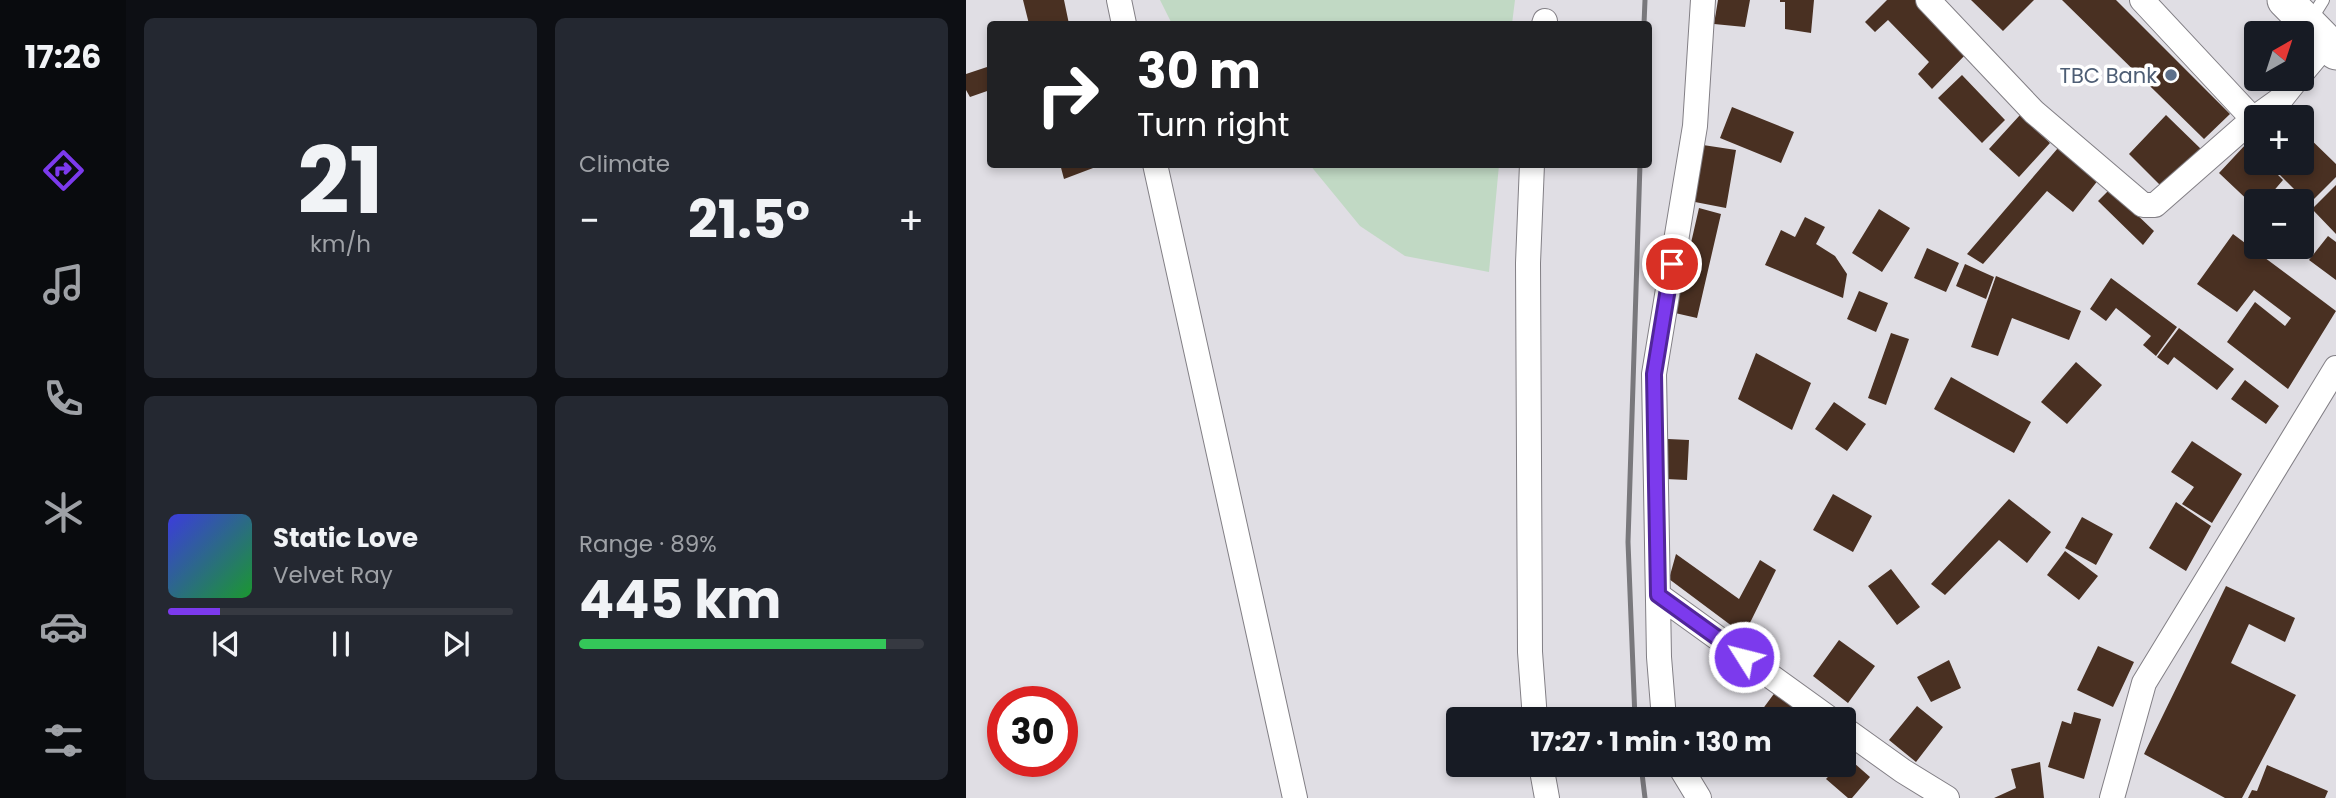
<!DOCTYPE html>
<html lang="en">
<head>
<meta charset="utf-8">
<style>
	:root { --surface:#171b24; --page:#242831; --text:#f1f3f6; --muted:#9ea1a6; --line:#363941; --accent:#7c3aed }
	body { margin:0; font-family:Poppins,sans-serif; background:var(--page); color:var(--text); height:100vh; display:flex; flex-direction:column; font-size:26px; white-space:nowrap }
	* { box-sizing:border-box; margin:0 }
	p { font-size:23px; color:var(--muted) }
	.icon { flex:none; width:38px; height:38px; fill:none; stroke:currentColor; stroke-width:2; stroke-linecap:round; stroke-linejoin:round }
	.map { position:relative; flex:1; overflow:hidden }
	.panel { display:flex; flex-direction:column; gap:18px; padding:18px; background:#0d0f14; width:840px }
	.panel>* { flex:none }
	.banner { position:absolute; left:21px; top:21px; width:665px; height:147px; border-radius:7px; box-shadow:0 4px 10px #0003; background:#202124; color:#fff; overflow:hidden }
	.needle { width:46px; rotate:39deg }
	.tools { position:absolute; left:1278px; top:21px; display:grid; gap:14px }
	.tools a { display:grid; place-items:center; width:70px; height:70px; border-radius:7px; background:var(--surface); box-shadow:0 4px 10px #0003; font-size:35px }
	.speed { position:absolute; left:21px; top:686px; display:flex; gap:14px; font-size:35px; font-weight:700; text-align:center }
	.speed>* { display:grid; place-content:center; width:91px; height:91px; border-radius:50%; background:var(--surface); box-shadow:0 4px 10px #0003; line-height:1 }
	.speed .limit { border:10px solid #d22; background:#fff; color:#111 }
	.pin { position:absolute; display:grid; place-items:center; width:60px; height:60px; color:#fff; margin:-30px; border:4px solid #fff; border-radius:50%; box-shadow:0 2px 7px #0007 }
	.me { position:absolute; width:77px; margin:-38px; rotate:306deg; stroke-linejoin:round; filter:drop-shadow(0 0 5px #0008) }
	.turn { display:flex; align-items:center; gap:24px; height:147px; padding:0 35px; font-size:32px }
	.turn .icon { width:91px; height:91px; stroke-width:2.5 }
	.turn b { display:block; font-size:49px; line-height:60px }
	.big { font-size:52px; font-weight:700; line-height:1.1 }
	.panel .tile { flex:1; display:flex; flex-direction:column; justify-content:center; gap:10px; min-width:0; padding:0 24px; border-radius:10px; background:var(--page) }
	.panel .dial { align-items:center; gap:0 }
	.dial b { font-size:91px; line-height:1 }
	.song { display:flex; align-items:center; gap:21px }
	.cover { width:84px; height:84px; border-radius:10px; background:linear-gradient(135deg,hsl(240 70% 55%),hsl(130 70% 35%)) }
	.played { height:7px; border-radius:4px; background:linear-gradient(90deg,var(--accent) 15%,var(--line) 15%) }
	.keys { display:flex; justify-content:space-around; direction:ltr }
	.heat { display:flex; justify-content:space-between; align-items:center; font-size:38px; direction:ltr }
	.charge { height:10px; border-radius:5px; background:linear-gradient(90deg,#34c759 89%,var(--line) 0) }
	.panel .tiles { flex:1; display:grid; gap:18px; grid-template-columns:repeat(2,1fr) }
	.trip { position:absolute; left:480px; top:707px; width:410px; height:70px; border-radius:7px; background:var(--surface); box-shadow:0 4px 10px #0003; font-weight:700; line-height:70px; text-align:center }
	main { display:flex; flex:1; min-height:0 }
	.tabs { display:flex; flex-direction:column; width:126px; justify-content:space-around; align-items:center; background:#090b0e; color:var(--muted) }
	.tabs .icon { width:49px; height:49px }
	.tabs .active { color:var(--accent) }
	.tabs b { font-size:32px; color:var(--text) }
	.map>svg:first-child { display:block }
	.green { fill:#c1d9c4 }
	.building { fill:#493022 }
	.lines { fill:none; stroke-linecap:round; stroke-linejoin:round }
	.service-casing { stroke:#827f85; stroke-width:14 }
	.minor-casing { stroke:#827f85; stroke-width:26 }
	.secondary-casing { stroke:#827f85; stroke-width:37 }
	.service { stroke:#fff; stroke-width:12 }
	.minor { stroke:#fff; stroke-width:24 }
	.secondary { stroke:#fff; stroke-width:35 }
	.rail { stroke:#79787c; stroke-width:5 }
	.route-casing { stroke:#51269a; stroke-width:18 }
	.route { stroke:#7c3aed; stroke-width:12 }
	.service-dot { fill:#5c6f8a; stroke:#fff; stroke-width:2.5 }
	.labels { text-anchor:middle; dominant-baseline:central; stroke-width:7; stroke-linejoin:round; paint-order:stroke }
	.service-label { font-size:21px; fill:#4e5e75; stroke:#fff; text-anchor:end }
</style>
</head>
<body>
<main>
<nav class="tabs">
<b>17:26</b>
<svg class="icon active" aria-label="directions" viewBox="0 0 24 24"><path d="M12 3l9 9-9 9-9-9zM9 14v-3h6M13 9l2 2-2 2"/></svg>
<svg class="icon" aria-label="music" viewBox="0 0 24 24"><path d="M9 18V5l10-2v13"/><circle cx="6" cy="18" r="3"/><circle cx="16" cy="16" r="3"/></svg>
<svg class="icon" aria-label="phone" viewBox="0 0 24 24"><path d="M5 4h4l2 5-3 2q2 4 5 5l2-3 5 2v4C11 20 4 13 5 4z"/></svg>
<svg class="icon" aria-label="climate" viewBox="0 0 24 24"><path d="M12 3v18M4 7l16 10M4 17L20 7"/></svg>
<svg class="icon" aria-label="car" viewBox="0 0 24 24"><path d="M5 17H2v-5l4-1 3-4h7l3 4 3 1v5h-3M9 17h6M6 11h13"/><circle cx="7" cy="17" r="2"/><circle cx="17" cy="17" r="2"/></svg>
<svg class="icon" aria-label="filters" viewBox="0 0 24 24"><path d="M4 7h16M4 17h16"/><circle cx="9" cy="7" r="2"/><circle cx="15" cy="17" r="2"/></svg>
</nav>
<section class="panel">
<div class="tiles">
<div class="tile dial"><b>21</b><p>km/h</p></div>
<div class="tile"><p>Climate</p>
<div class="heat"><a>−</a><b class="big">21.5°</b><a>+</a></div>
</div>
<div class="tile">
<div class="song"><i class="cover"></i><div><b>Static Love</b><p>Velvet Ray</p></div></div>
<div class="played"></div>
<div class="keys"><svg class="icon" aria-label="previous" viewBox="0 0 24 24"><path d="M18 5L8 12l10 7zM5 5v14"/></svg><svg class="icon" aria-label="pause" viewBox="0 0 24 24"><path d="M8 5v14M16 5v14"/></svg><svg class="icon" aria-label="next" viewBox="0 0 24 24"><path d="M6 5l10 7-10 7zM19 5v14"/></svg></div>
</div>
<div class="tile"><p>Range · 89%</p><b class="big">445 km</b><div class="charge"></div></div>
</div>
</section>
<div class="map">
<svg width="1370" height="798" viewBox="0 0 1370 798">
	<rect width="100%" height="100%" fill="#e0dee4"/>
	<!-- green -->
	<path class="green" d="M194 0H549L546 24H229L226 21 221 24H206Z
		M344 165H533L523 272 439 256 394 226Z"/>
	<!-- building -->
	<path class="building" d="M57 0H98L103 24H63Z
		M752 0H784L779 27 748 24Z
		M814 0H848L845 33 819 29V2H814Z
		M921 0H959L1003 51 966 89 952 74 963 62 922 20 909 32 899 22Z
		M1005 0H1068L1037 31Z
		M1096 0H1150L1264 114 1238 139Z
		M24 66V90L4 97 0 90V74Z
		M996 75 1039 120 1016 143 972 98Z
		M766 107 828 132 815 163 754 138Z
		M1054 115 1084 143 1053 177 1023 149Z
		M1200 115 1237 151 1199 190 1163 154Z
		M1335 130 1370 164V177L1343 204 1312 173 1317 168 1312 163H1335Z
		M1281 143 1290 153V163H1300L1317 180 1299 201H1290V208L1253 173Z
		M737 145 770 150 760 208 729 202Z
		M1092 148 1133 179 1107 212 1081 191 1017 264 1001 254Z
		M94 164H135V165L98 179Z
		M1370 185V234L1346 209Z
		M1144 189 1188 231 1177 245 1132 201Z
		M733 208 755 214 731 318 709 313Z
		M913 209 944 228 916 272 886 253Z
		M839 217 859 227 850 244 869 256 881 274 877 298 799 265 815 230 829 237Z
		M1267 234 1370 311 1322 389 1261 342 1289 302 1319 326 1325 318 1288 290 1271 312 1231 284Z
		M1362 236 1370 242V280L1343 260Z
		M961 248 993 263 980 292 948 278Z
		M999 264 1028 277 1020 299 990 286Z
		M1030 276 1115 311 1103 340 1046 318 1032 356 1005 347Z
		M1145 278 1211 327 1190 356 1177 345 1185 336 1150 308 1140 321 1124 309Z
		M893 291 922 303 910 332 881 319Z
		M1213 328 1268 369 1251 390 1208 357 1202 365 1191 357Z
		M925 333 943 339 920 405 902 398Z
		M790 353 845 383 826 430 772 399Z
		M1110 362 1136 385 1101 424 1075 402Z
		M985 377 1065 422 1048 453 968 409Z
		M1279 380 1313 406 1300 424 1265 399Z
		M868 402 900 424 881 451 849 429Z
		M702 439 723 440 721 480 700 479Z
		M1226 441 1276 474 1246 523 1216 504 1228 487 1205 472Z
		M867 494 906 516 887 552 847 530Z
		M1043 499 1085 532 1061 563 1033 540 979 595 965 584Z
		M1210 502 1245 526 1220 571 1183 548Z
		M1116 517 1147 534 1130 565 1099 548Z
		M1099 551 1132 576 1113 600 1081 575Z
		M710 554 773 599 794 560 810 570 778 635 703 579Z
		M925 569 954 607 931 625 902 586Z
		M1260 586 1329 618 1319 642 1283 624 1265 663 1330 695 1276 798H1259L1178 754Z
		M873 640 909 666 882 703 847 676Z
		M1132 646 1168 662 1147 707 1111 690Z
		M983 660 995 688 965 702 951 677Z
		M810 691 839 714 835 719H800L793 714Z
		M951 706 977 727 950 762 923 740Z
		M1108 712 1135 719 1118 779 1082 767 1096 721 1105 724Z
		M880 756 904 777 886 798H882L860 779 873 765H877V760Z
		M1074 762 1078 798H1028L1050 788 1045 769Z
		M1301 765 1362 791 1359 798H1282L1286 790 1291 791Z"/>
	<g class="lines">
		<defs>
			<path id="service" d="M1344 21 1357 0"/>
			<path id="minor" d="M153 0 158 24
				M962 0 1068 112 1177 205H1189L1287 119 1315 99 1331 79
				M1176 0 1287 119
				M578 24 579 21
				M1335 74 1361 43
				M189 164 329 798
				M566 164 562 263 564 652 569 719
				M692 595 864 719
				M698 719 693 657 688 374 729 126 737 0
				M877 728 937 771 981 798
				M575 765 581 798
				M713 765 733 798
				M1146 798 1178 683 1370 368"/>
			<path id="secondary" d="M1319 0 1370 52"/>
		</defs>
		<!-- service casing -->
		<use href="#service" class="service-casing"/>
		<!-- minor casing -->
		<use href="#minor" class="minor-casing"/>
		<!-- secondary casing -->
		<use href="#secondary" class="secondary-casing"/>
		<!-- service -->
		<use href="#service" class="service"/>
		<!-- minor -->
		<use href="#minor" class="minor"/>
		<!-- secondary -->
		<use href="#secondary" class="secondary"/>
		<!-- rail -->
		<path class="rail" d="M678 24 679 0
			M669 719 662 542 674 164
			M675 765 679 798"/>
	</g>
	<g class="lines">
		<defs>
			<path id="route" d="M706 264 688 374 692 595 778 657"/>
		</defs>
		<!-- route casing -->
		<use href="#route" class="route-casing"/>
		<!-- route -->
		<use href="#route" class="route"/>
	</g>
	<!-- markers -->
	<circle class="service-dot" cx="1205" cy="75" r="7"/>
	<g class="labels">
		<!-- service labels -->
		<g class="service-label">
			<text x="1191" y="75">TBC Bank</text>
		</g>
	</g>
</svg>
<div class="tools">
<a><svg class="needle" viewBox="-14 -14 28 28"><path d="M0-13l5 13h-10z" fill="#e53935"/><path d="M0 13l5-13h-10z" fill="#9ea1a6"/></svg></a>
<a>+</a>
<a>−</a>
</div>
<div class="speed"><div class="limit">30</div></div>
<div class="pin" style="left:706px;top:264px;background:#d93025"><svg class="icon" aria-label="arrive" viewBox="0 0 24 24"><path d="M6 21V4h12l-3 4 3 4H6"/></svg></div>
<svg class="me" style="left:778px;top:657px" viewBox="-20 -20 40 40"><circle r="17" fill="#7c3aed" stroke="#fff" stroke-width="3"/><path d="M0-11L8 9 0 5-8 9z" fill="#fff"/></svg>
<div class="trip">17:27 · 1 min · 130 m</div>
<div class="banner">
<div class="turn"><svg class="icon" aria-label="right" viewBox="0 0 24 24"><path d="M7 20v-9h11M14 6l5 5-5 5"/></svg><div><b>30 m</b>Turn right</div></div>
</div>
</div>
</main>
</body>
</html>
